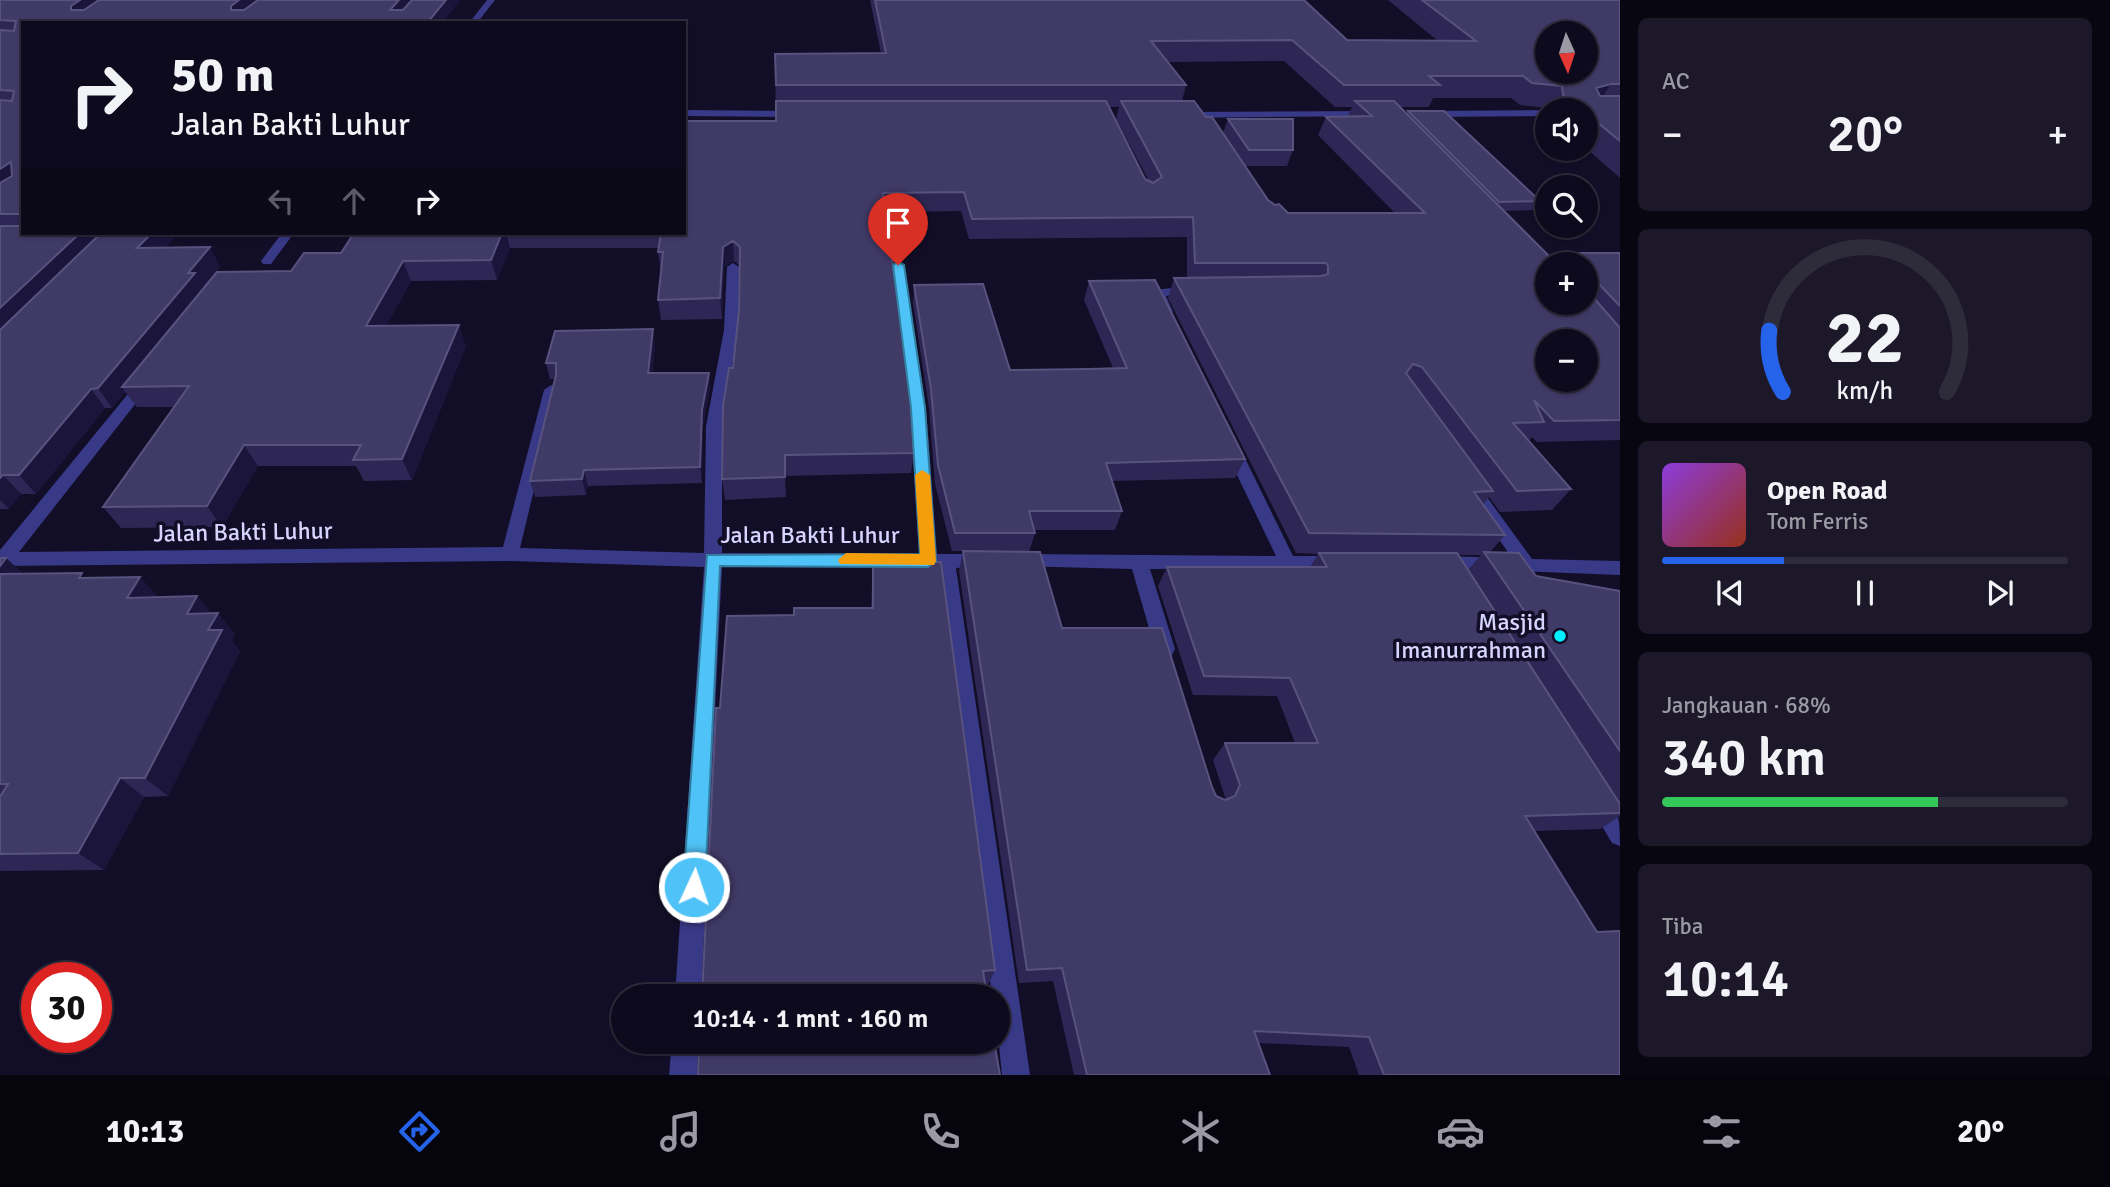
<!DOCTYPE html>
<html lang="id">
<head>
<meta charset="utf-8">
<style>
	:root { --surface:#0e0a1d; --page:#1c182a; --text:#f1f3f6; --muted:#9b9aa4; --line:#2e2b3b; --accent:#2563eb }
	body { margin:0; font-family:Signika,sans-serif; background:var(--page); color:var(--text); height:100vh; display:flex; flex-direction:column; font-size:26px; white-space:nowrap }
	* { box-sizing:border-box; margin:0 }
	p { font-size:23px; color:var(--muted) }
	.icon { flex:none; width:38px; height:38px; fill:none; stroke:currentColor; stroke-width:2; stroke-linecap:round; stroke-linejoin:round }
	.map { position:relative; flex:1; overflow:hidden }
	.drawer { display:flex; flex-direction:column; gap:18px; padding:18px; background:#080610; width:490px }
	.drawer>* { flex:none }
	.banner { position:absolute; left:21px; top:21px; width:665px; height:214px; border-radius:0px; box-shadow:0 2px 5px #0004,0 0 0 2px var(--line); background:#0e0a1d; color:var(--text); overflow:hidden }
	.needle { width:46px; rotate:177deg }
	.fabs { position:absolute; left:1535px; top:21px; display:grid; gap:14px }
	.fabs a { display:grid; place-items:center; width:63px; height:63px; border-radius:50%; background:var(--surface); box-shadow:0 2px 5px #0004,0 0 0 2px var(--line); font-size:35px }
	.speed { position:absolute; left:21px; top:962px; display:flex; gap:14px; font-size:35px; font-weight:700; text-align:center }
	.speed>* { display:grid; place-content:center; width:91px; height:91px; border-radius:50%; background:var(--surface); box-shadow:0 2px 5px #0004,0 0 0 2px var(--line); line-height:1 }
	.speed .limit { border:10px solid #d22; background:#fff; color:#111 }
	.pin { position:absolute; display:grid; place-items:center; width:60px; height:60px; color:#fff; margin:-72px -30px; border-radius:50% 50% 50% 0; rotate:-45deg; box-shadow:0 0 7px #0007 }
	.pin .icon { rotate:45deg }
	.me { position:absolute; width:77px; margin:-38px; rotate:3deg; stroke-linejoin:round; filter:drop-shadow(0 0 5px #0008) }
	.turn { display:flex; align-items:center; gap:24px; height:147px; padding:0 35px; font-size:32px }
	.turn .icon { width:91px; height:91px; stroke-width:2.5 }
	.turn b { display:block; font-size:49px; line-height:60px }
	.lanes { display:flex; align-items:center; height:66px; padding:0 35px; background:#0003; justify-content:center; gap:35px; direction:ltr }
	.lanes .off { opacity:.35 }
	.big { font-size:52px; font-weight:600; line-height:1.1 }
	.drawer .card { flex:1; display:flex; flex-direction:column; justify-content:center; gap:10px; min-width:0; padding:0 24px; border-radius:10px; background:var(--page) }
	.drawer .dial { align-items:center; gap:0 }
	.dial svg { height:182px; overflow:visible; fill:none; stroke:var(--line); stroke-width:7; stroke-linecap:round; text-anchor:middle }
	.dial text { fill:var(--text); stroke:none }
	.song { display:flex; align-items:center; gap:21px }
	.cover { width:84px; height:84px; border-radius:10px; background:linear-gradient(135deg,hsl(270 70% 55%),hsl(10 70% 35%)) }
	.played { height:7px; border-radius:4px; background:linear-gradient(90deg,var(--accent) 30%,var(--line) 30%) }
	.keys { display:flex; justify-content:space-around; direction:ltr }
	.heat { display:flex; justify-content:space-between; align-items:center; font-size:38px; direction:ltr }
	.charge { height:10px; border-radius:5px; background:linear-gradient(90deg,#34c759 68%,var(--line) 0) }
	.trip { position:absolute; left:611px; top:984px; width:399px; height:70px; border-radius:35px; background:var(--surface); box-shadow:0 2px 5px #0004,0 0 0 2px var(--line); font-weight:600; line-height:70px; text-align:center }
	.dock { display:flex; height:112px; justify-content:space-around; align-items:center; background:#06040c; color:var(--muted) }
	.dock .icon { width:49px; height:49px }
	.dock .current { color:var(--accent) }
	.dock b { font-size:32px; color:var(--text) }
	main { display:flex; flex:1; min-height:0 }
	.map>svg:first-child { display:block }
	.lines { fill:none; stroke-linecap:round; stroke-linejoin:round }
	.minor { fill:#383987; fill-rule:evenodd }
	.wall { fill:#2e2755; fill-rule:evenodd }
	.shaded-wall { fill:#1b153b }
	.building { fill:#403a67; stroke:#58527f; stroke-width:2; fill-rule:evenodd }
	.route { fill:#4fc3f7; stroke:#337fa1; stroke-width:2 }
	.slow { fill:#f59e0b }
	.poi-dot { fill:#00f0ff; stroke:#120e27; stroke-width:2.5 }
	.labels { text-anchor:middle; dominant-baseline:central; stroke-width:7; stroke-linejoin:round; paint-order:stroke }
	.street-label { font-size:24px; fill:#d7d4ff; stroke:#120e27 }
	.poi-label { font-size:24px; fill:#d7d4ff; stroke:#120e27; text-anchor:end }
</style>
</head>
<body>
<main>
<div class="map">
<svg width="1620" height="1075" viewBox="0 0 1620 1075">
	<rect width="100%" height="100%" fill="#120e27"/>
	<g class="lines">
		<!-- minor -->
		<path class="minor" d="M487 0H495L477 23H469Z
			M684 110 798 111 803 114 798 117 684 116Z
			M1548 110 1547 116 1425 117 1420 114 1425 111Z
			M1372 111 1376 112V116L1183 118 1178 115 1183 112Z
			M282 233H294L271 264H263L261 261Z
			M898 261 904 265 926 408 937 554H983L989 556 992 561 989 566 956 568 1030 1075H1002L998 1036V996H992L938 568 722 567 701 996H675L704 567 510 561 0 566V550L141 378 146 376 153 381 151 384 19 552 503 547 544 390 551 385 558 390 520 548 704 553 706 426 724 330 727 267 733 263 739 267 738 330 722 426V553L919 554 910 408 892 265Z
			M1192 286 1197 287V293L1166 296 1173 312 1166 316 1161 315 1151 293 1153 290Z
			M1232 443 1240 448 1293 556H1337L1343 558 1346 563 1343 568 1150 569 1175 649 1172 655 1165 657 1158 655 1155 649 1132 569 1016 566 1013 561 1016 556 1022 554 1276 556 1224 448Z
			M1470 480 1476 482 1532 559 1620 561V575L1436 568 1433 563 1436 558 1442 556 1512 558 1462 486Z
			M1599 792C1620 801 1620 825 1620 846L1612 843 1588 803 1591 796Z
			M672 1041H698L697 1075H669Z"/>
	</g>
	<!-- wall -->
	<path class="wall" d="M0 0 452 11 23 23V233H91L95 239 166 248 220 266 204 288 291 271 341 253 354 233H684L776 121 775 54 881 53 870 0H1304L1347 40 1438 41 1388 0H1620V178L1586 148V110H1549V108L1520 105 1511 98H1433L1429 107H1401L1407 113 1408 111 1540 201 1535 210 1504 211 1554 261H1558L1564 253H1620V440L1537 442 1532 437 1529 441 1571 489 1552 510 1500 512 1489 497 1483 505 1505 535 1490 552 1536 576 1620 591V816L1600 829 1535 831 1620 1075H1359L1349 1047 1259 1043 1270 1075H1074L1053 981 1019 983 959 571 963 551H952L935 484 929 408 913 303 914 285 1010 370 1113 368 1084 300 1089 281 1245 459 1235 478 1112 481 1122 511 1115 530H1034L1035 533 1029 552 1062 628 1212 787 1216 796 1225 800H1226L1213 760 1225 743H1295L1277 696 1193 695 1158 586 1167 567H1310L1318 554 1296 553 1168 298 1174 278H1187V237L969 239 961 211 886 212 914 453 911 473 785 476 786 497 725 500 722 479 733 368 739 310 740 266 734 261 724 267 722 319 661 320 658 300 661 272 658 252 659 248H510L497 280 411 281 386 326 466 346 412 480 364 481 356 466H258L222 527 121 528 103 507 175 407H137L125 392 112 408H105L36 494H21L9 509H0ZM1284 61 1335 107H1352L1348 116 1326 117 1318 135 1395 213H1288L1268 200 1245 166H1287L1293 150 1228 119 1223 133 1206 117 1182 101 1186 85 1168 62ZM1109 107H1119L1116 119 1149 181 1145 179ZM1586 264V303H1547ZM1458 555H1481L1468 570Z
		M655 345 652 373H709L710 388 703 426 702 483 588 486 586 495 535 497 530 481 555 379H550L546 363Z
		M0 558H6L23 574 87 578 158 597 197 596 211 613 235 634 232 641 240 651 168 796 144 797 104 870 0 871Z
		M873 562 995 970 988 985H985L720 708 794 615 871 608Z"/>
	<!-- shaded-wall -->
	<path class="shaded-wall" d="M80 0H108L79 21 71 10V6Z
		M239 0H265L237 21 231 10V6Z
		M399 0H416L397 23 390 10Z
		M446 0H460L443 23H427Z
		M1611 84 1597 106 1596 88Z
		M11 162 23 178 0 194V169Z
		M80 233H91L99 245 0 341V308Z
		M152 233H179L149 266 137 248Z
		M502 233H506L510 248 497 280 491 260Z
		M733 241 734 261 724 267 722 319 720 298 723 247Z
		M210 247 220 266 203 287 206 292 122 387 125 392 112 408 98 388 188 273Z
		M403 261 411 281 375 346 366 326Z
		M459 325 466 346 412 480 402 459Z
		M653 329 655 345 651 389 648 373Z
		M709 373 710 388 703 426 702 483 700 467 702 410Z
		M91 389 105 408 36 494 19 475Z
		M244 445 258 466 222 527 207 506Z
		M584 470 588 486 586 495 582 479Z
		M3 475 21 494 9 509 0 500V478Z
		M6 558 29 579 0 581V566Z
		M140 577 159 598H127Z
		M197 596 215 617 187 614Z
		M218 613 235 634 232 641 240 651 168 796 145 778 208 630Z
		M120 778 144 797 104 870 78 853Z"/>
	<!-- building -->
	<path class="building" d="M0 0H80L71 6V10H84L99 0H239L231 6V10H244L258 0H399L390 10H403L412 0H446L427 23H23V214H0V183L12 176 11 162 0 169V100L12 101 14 91 0 90V30L14 31 16 21 0 20Z
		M875 0H1304L1347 40 1476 41 1422 0H1620V84H1611L1596 88 1600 96H1620V141L1586 113V110H1582L1563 95 1562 86 1532 83 1523 76H1429L1440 85H1344L1292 40 1151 41 1186 85H776L775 54 886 53ZM1547 33H1586V72H1547Z
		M776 101H1106L1145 179 1153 183 1162 177 1121 101H1194L1206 117H1212L1268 200 1275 205 1279 204 1288 213H1425L1326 117 1372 116 1355 101H1394L1554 261 1563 262 1564 253H1620V306L1596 281H1586V264H1547V303H1586V289L1620 328V420L1554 421 1534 400 1544 422 1513 423 1571 489 1517 491 1422 367 1413 364 1406 373 1493 491 1474 492 1505 535 1309 533 1174 278 1321 276 1328 274V266L1326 263H1195L1193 217 972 219 964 192 883 193 910 388 914 453 785 455V477L722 479 723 405 729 368H733L739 310 740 247 733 241 723 247 720 298 658 300 663 252H658L661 233H684V121H776ZM1547 341H1586V380H1547Z
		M1408 111H1444L1540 201 1499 202Z
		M1228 119H1293V150H1249Z
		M0 226H23V233H80L0 308Z
		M101 233H152L137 248 210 247 188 273H195L98 388 91 389 19 475H3L0 478V330Z
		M354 233H502L491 260 403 261 366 326 459 325 402 459 353 460 361 445H244L207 506 103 507 189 386 122 387 217 272 291 271 304 253H341Z
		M1155 280 1245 459 1106 463 1122 511H1029L1035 533H955L938 465 931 389 914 285 983 284 1010 370 1089 369 1127 368 1089 281Z
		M653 329 648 373H709L702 410 700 467 584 470 582 479 530 481 556 375V363H546L555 331Z
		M963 551 1040 552 1062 628H1162L1212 787 1216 796 1225 800 1235 796 1240 785 1225 743H1318L1290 678 1204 676 1167 567H1327L1319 553H1457L1620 804V813L1525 816 1597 932 1620 931V1075H1384L1369 1037 1254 1031 1270 1075H1087L1062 968 1027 970Z
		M1484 552 1519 553 1536 576 1620 591V751Z
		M0 558H6L0 566Z
		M873 562H941L995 970 983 971 987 996H702L716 708H720L727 616 794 615V608H873Z
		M82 573 79 578 140 577 127 598 197 596 187 614 218 613 208 630H222L145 778H120L78 853 0 854V797L8 784H0V574Z
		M699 1041H994L1000 1075H698Z"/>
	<!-- route -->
	<path class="route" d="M898 262 904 265 925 408 936 561 928 567 720 566 705 887 702 894 694 898 686 894 683 887 707 555 920 554 911 408 893 265Z"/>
	<!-- slow -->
	<path class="slow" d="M922 470 930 475 936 561 934 565 840 564 838 560 846 553 920 554 915 475Z"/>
	<!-- markers -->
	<circle class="poi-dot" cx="1560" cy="636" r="7"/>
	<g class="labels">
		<!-- street labels -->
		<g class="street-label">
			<text transform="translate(243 532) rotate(-1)">Jalan Bakti Luhur</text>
			<text x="810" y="535">Jalan Bakti Luhur</text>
		</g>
		<!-- poi labels -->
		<g class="poi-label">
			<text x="1546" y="622">Masjid<tspan x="1546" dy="28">Imanurrahman</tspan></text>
		</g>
	</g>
</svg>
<div class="fabs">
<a><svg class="needle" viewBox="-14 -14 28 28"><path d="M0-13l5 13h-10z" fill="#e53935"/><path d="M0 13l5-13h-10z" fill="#9b9aa4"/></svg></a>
<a><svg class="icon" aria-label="sound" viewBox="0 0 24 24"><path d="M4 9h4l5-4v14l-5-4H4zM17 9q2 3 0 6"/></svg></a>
<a><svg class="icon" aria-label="search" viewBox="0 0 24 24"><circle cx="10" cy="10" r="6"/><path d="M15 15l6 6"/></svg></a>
<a>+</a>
<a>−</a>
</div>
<div class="speed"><div class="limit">30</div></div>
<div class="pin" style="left:898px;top:265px;background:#d93025"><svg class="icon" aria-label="arrive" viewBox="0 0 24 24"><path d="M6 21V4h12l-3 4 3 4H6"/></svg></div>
<svg class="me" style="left:694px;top:887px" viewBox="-20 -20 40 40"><circle r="17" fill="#4fc3f7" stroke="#fff" stroke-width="3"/><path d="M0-11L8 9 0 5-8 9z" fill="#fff"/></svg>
<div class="trip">10:14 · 1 mnt · 160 m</div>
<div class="banner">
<div class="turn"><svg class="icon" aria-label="right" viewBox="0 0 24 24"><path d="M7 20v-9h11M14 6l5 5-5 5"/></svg><div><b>50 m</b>Jalan Bakti Luhur</div></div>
<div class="lanes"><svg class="icon off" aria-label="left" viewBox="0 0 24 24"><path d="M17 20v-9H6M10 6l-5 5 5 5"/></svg><svg class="icon off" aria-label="ahead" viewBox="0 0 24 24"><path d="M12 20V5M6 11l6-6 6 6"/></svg><svg class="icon" aria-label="right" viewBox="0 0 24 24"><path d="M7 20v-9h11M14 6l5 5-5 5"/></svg></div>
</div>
</div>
<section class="drawer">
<div class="card"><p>AC</p>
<div class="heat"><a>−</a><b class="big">20°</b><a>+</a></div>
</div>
<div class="card dial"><svg viewBox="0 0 100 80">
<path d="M14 69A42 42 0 1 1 86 69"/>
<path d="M14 69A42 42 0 0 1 8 42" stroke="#2563eb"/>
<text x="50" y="56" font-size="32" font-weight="700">22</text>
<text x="50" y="72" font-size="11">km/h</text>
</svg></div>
<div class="card">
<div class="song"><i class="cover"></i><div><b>Open Road</b><p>Tom Ferris</p></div></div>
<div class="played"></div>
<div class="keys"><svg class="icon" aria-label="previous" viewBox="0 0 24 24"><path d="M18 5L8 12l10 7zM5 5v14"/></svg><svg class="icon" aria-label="pause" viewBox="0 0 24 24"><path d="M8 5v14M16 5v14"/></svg><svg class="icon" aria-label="next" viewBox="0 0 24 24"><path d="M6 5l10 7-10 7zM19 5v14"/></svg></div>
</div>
<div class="card"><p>Jangkauan · 68%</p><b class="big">340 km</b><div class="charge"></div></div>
<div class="card"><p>Tiba</p><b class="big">10:14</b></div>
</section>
</main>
<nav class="dock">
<b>10:13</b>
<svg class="icon current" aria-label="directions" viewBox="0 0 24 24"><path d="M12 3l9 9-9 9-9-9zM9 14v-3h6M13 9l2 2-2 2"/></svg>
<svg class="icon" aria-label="music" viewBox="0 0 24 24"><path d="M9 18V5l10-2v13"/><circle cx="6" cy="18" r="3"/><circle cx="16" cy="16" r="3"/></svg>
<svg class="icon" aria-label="phone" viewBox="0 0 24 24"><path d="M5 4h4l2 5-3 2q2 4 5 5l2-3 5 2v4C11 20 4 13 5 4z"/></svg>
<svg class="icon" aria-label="climate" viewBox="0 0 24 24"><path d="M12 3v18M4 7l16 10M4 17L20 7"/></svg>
<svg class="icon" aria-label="car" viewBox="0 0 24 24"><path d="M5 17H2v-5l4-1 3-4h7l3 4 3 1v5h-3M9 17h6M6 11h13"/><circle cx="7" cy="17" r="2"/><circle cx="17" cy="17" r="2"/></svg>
<svg class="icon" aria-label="filters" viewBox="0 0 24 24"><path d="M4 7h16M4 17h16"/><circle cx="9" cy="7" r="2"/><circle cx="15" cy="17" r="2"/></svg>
<b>20°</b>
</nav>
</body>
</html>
